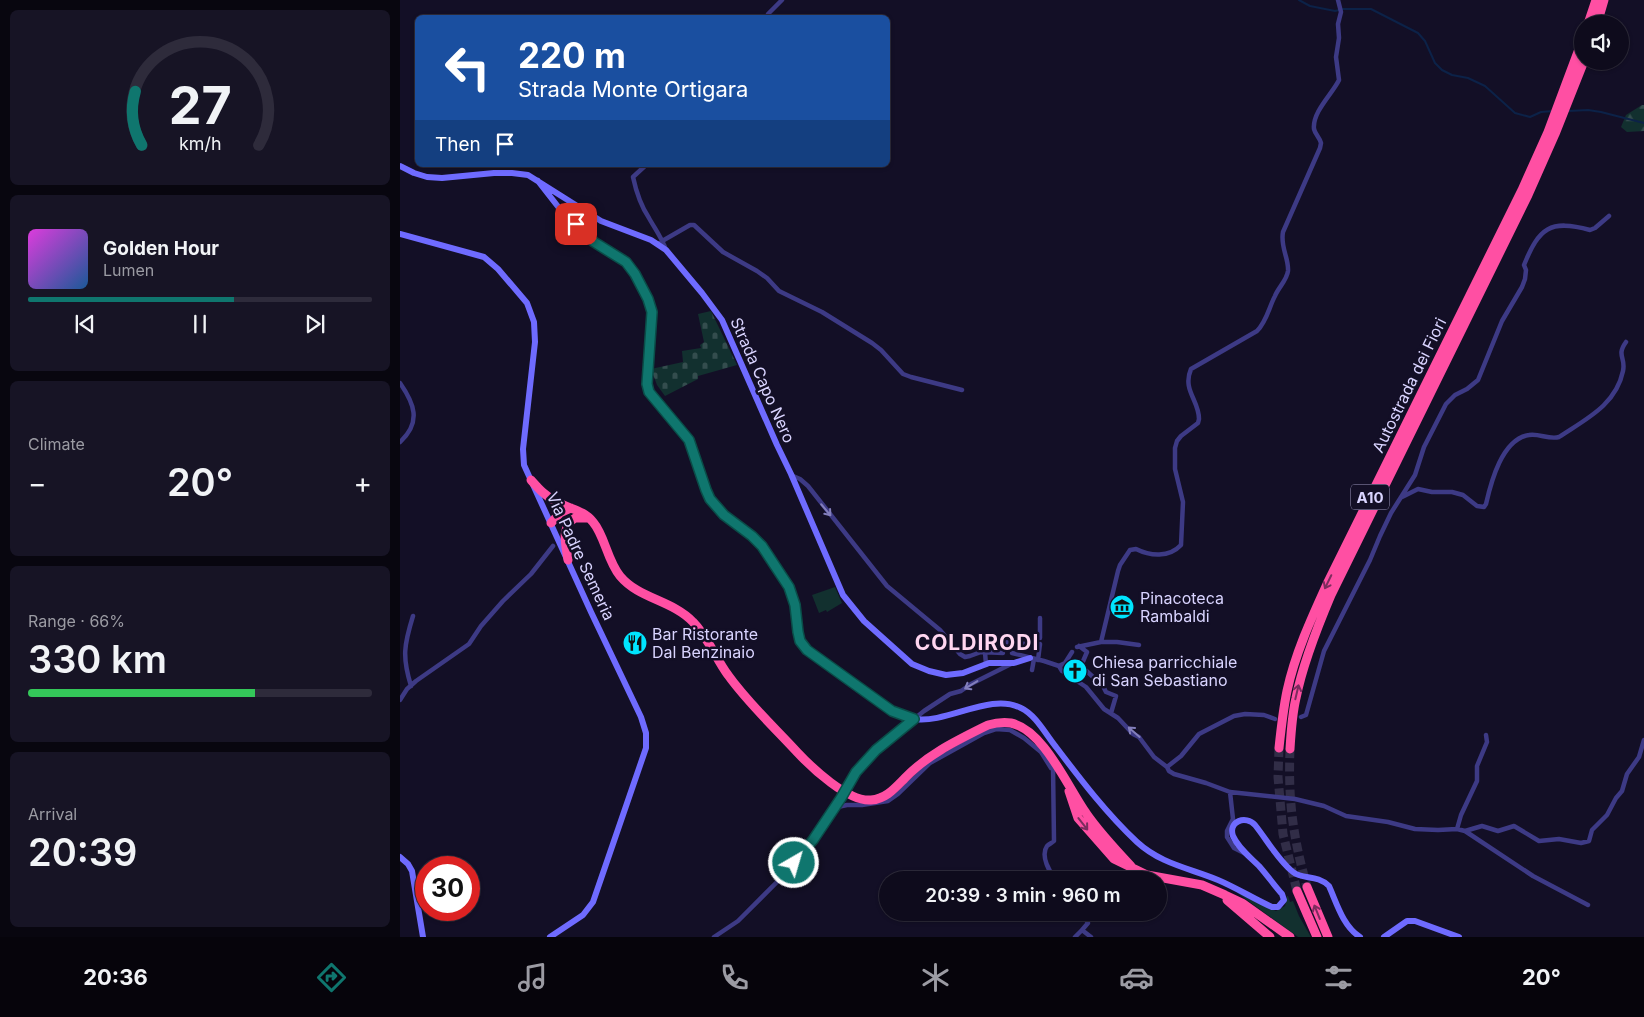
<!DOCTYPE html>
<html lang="en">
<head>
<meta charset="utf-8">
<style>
	:root { --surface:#0e0b1c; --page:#171425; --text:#f1f3f6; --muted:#9b9ba3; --line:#2e2b3b; --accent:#0f766e }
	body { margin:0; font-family:Inter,sans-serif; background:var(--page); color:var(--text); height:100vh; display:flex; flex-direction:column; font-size:19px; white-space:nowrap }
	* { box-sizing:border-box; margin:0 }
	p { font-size:16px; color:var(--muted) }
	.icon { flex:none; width:28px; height:28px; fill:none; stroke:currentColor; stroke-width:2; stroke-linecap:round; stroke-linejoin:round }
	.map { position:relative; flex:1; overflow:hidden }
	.details { display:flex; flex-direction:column; gap:10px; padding:10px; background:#08060f; width:400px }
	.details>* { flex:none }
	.hud { position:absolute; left:15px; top:15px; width:475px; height:152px; border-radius:8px; box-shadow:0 1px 4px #0004,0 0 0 1px var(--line); background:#1a4fa0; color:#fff; overflow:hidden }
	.tools { position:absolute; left:1174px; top:15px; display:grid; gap:10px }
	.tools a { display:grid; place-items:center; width:55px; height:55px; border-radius:50%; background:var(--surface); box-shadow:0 1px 4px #0004,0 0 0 1px var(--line); font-size:25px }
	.speed { position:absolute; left:15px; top:856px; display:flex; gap:10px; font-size:25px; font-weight:700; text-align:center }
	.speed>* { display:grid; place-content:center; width:65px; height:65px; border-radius:50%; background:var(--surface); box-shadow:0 1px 4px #0004,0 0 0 1px var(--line); line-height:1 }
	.speed .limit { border:8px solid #d22; background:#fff; color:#111 }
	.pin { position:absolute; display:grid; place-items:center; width:42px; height:42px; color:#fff; margin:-21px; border-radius:10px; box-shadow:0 2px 8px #0006 }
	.me { position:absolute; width:55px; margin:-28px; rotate:38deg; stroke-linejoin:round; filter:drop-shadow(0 0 4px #0008) }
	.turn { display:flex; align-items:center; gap:18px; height:105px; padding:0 20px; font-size:22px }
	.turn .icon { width:65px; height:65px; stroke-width:2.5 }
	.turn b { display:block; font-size:35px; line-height:42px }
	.then { display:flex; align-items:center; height:48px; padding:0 20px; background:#0003; gap:10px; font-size:19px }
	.big { font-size:38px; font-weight:600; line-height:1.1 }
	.details .widget { flex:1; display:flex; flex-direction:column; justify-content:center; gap:8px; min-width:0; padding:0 18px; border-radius:8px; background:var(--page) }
	.details .dial { align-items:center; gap:0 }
	.dial svg { height:130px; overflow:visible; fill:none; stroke:var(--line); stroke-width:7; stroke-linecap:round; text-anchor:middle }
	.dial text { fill:var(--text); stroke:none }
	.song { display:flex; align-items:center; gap:15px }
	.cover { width:60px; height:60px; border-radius:8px; background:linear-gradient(135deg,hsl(300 70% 55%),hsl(210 70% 35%)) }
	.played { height:5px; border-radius:2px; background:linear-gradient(90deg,var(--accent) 60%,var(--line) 60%) }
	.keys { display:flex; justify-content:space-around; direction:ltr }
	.heat { display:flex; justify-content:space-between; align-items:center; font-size:28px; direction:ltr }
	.charge { height:8px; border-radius:4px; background:linear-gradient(90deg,#34c759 66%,var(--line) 0) }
	.trip { position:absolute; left:479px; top:871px; width:288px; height:50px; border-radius:25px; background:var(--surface); box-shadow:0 1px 4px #0004,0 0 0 1px var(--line); font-weight:600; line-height:50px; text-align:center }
	.tabs { display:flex; height:80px; justify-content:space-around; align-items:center; background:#06040b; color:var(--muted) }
	.tabs .icon { width:35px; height:35px }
	.tabs .selected { color:var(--accent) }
	.tabs b { font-size:22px; color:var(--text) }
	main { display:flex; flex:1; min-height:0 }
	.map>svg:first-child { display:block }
	.green { fill:#12302f }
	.forest { fill:url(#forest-firs) }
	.cemetery { fill:url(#cemetery-stones) }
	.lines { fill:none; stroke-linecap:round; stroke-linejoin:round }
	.stream { stroke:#0c2248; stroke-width:2 }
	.highway-tunnel { stroke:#312d47; stroke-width:9; stroke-dasharray:9 4.5; stroke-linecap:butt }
	.street { stroke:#3d3a85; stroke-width:4.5 }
	.secondary { stroke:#6f6bff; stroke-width:6 }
	.highway { stroke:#ff4fa3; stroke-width:9 }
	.street-bridge { stroke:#3d3a85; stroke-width:4.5 }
	.oneway { stroke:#837fbc }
	.oneway2 { stroke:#7d2c5e }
	.route-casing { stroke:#0a4d48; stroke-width:12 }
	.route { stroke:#0f766e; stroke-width:9 }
	.labels { text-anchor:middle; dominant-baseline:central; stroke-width:5; stroke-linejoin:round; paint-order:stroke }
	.shield { fill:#130f26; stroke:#9e99be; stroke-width:1 }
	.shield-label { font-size:15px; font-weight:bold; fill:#d9d4ff }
	.street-label { font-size:16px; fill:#d9d4ff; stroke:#130f26 }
	.poi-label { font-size:16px; fill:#d9d4ff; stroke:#130f26; text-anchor:start }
	.district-label { font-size:21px; font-weight:bold; letter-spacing:1px; fill:#ffd6f0; stroke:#130f26 }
</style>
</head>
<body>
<main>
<section class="details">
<div class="widget dial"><svg viewBox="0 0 100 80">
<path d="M14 69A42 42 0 1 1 86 69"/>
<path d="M14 69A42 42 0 0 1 10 36" stroke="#0f766e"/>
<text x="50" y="56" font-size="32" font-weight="700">27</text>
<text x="50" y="72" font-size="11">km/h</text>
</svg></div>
<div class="widget">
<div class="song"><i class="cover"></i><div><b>Golden Hour</b><p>Lumen</p></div></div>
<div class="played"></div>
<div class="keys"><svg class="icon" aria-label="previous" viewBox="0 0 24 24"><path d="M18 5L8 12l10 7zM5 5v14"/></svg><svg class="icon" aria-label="pause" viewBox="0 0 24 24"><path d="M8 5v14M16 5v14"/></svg><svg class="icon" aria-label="next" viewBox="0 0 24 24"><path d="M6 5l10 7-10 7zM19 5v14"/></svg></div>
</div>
<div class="widget"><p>Climate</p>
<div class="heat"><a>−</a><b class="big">20°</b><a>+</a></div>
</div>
<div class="widget"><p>Range · 66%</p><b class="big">330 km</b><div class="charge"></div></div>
<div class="widget"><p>Arrival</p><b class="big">20:39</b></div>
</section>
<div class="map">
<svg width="1244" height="937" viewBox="0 0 1244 937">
	<defs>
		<pattern id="forest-firs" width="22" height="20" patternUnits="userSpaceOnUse" patternTransform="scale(1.25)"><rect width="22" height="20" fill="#12302f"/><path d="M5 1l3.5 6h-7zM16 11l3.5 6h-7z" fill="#344d4e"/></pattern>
		<pattern id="cemetery-stones" width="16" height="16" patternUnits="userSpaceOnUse" patternTransform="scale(1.25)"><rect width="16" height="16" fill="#12302f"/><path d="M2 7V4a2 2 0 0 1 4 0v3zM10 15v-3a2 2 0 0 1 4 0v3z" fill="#344d4e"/></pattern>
	</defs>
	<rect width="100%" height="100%" fill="#130f26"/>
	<!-- green -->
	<path class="green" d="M435 587 442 603 427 612 426 610 419 613 412 595Z
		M836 892 876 911 885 906 887 896H888L890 902 893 901 899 916 911 937H898Z"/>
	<!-- forest -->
	<path class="forest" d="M1242 105H1244V131L1227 132 1221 127 1226 115Z"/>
	<!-- cemetery -->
	<path class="cemetery" d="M311 311 337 365 298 376V379L265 396 257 385 251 369 283 362 282 351 301 348 300 345 304 342 298 314Z"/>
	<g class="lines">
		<!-- stream -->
		<path class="stream" d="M899 0 910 6 935 11 943 9H971L1018 33 1025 41 1035 63 1042 70 1052 75 1068 78 1085 86 1115 113 1130 117 1141 112 1153 111
			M1168 111 1188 110 1201 112 1244 123"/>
		<!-- highway-tunnel -->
		<path class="highway-tunnel" d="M879 748 878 777 883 834 897 891
			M890 749C888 801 893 837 907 887"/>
		<!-- street -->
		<path class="street" d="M367 18 368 14 382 0
			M246 165 233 177C236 191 241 206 249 218 255 229 262 238 266 250
			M257 244 290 225H294L323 252 357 271 367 278 379 291 422 312 472 343 481 350 503 374 511 377 562 390
			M0 383C14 403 22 422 0 442
			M393 476 400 479 408 486 487 586 540 630 560 654 565 657 570 656 581 652 603 653
			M1002 497 1018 489 1032 492H1052L1063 495 1077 506 1084 507 1086 504C1091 482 1102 439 1129 435 1139 433 1149 440 1159 437 1186 419 1216 405 1223 371 1226 357 1216 356 1226 342
			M640 638V618
			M701 642 718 571 720 565 730 550 736 549C750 556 769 558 781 545L783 502 775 469V448L777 441 781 436 798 423 799 419C799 400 782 390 791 369L857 331C867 321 869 307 875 296 878 288 887 280 888 271 889 258 880 247 883 232L920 148 921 143C920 138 915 134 914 129 912 112 933 93 939 80L936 57 939 38 938 24 941 12 938 0
			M679 646 687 652 681 666 703 686 706 692 716 696 711 713
			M677 647 701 642H717L739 645
			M612 653 644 661 659 666 662 671 686 687 704 709 718 718 733 734 739 737 754 757 767 767 769 771 774 774 806 783 830 792 895 799 924 806 946 816 988 822 1015 829 1038 830 1057 829 1065 831 1082 826 1098 831 1114 826 1139 841 1159 839 1181 843 1189 841 1192 830 1207 815 1216 798 1222 791 1227 774 1239 757 1244 740
			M638 660 640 644
			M586 665 585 652 588 641 640 645
			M659 666 665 663 672 652
			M632 670 634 659
			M11 686C2 657 4 645 13 616
			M0 700 7 689 16 681 69 644 81 626 103 601 131 574 153 546
			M901 717 906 715 924 651 970 560 980 536 991 513 1015 475 1024 447 1046 404 1055 395 1067 389 1078 380 1102 321 1122 287 1125 279 1126 270 1124 265C1139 228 1150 219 1190 230L1195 228 1209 216
			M653 766 654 841C652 843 649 844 647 846 640 856 650 873 656 880
			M767 767 781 756 799 734 834 716 845 714 864 715 875 719
			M450 783 456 772 476 750 524 711 550 694 561 691 571 684 613 663
			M830 792 833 819 827 831V837L834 848 844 853
			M433 808 447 805H462L488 801 498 794 530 763 584 733 596 729 610 730 624 738 641 752 651 768
			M1057 829 1061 815 1077 781V766L1087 742 1086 735
			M1065 831 1133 876 1188 905
			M681 912 688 923 682 930 691 937
			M314 937 338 921 387 872 413 840 441 798
			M675 937 682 930"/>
		<!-- secondary -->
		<path class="secondary" d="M0 166 14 173 27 177 42 178 94 173H112L128 175 201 221 251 240 266 250 302 293 322 320 377 445 391 474 443 595 464 621 512 664 529 671 546 675 563 673 589 663H614L630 658
			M138 181 163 213 194 242 226 262 235 274 249 299 252 312 247 383 249 393 289 440 306 490 310 499 324 515 352 536 362 546 389 587 395 605 400 641 407 650C428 668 489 716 514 719 548 724 590 692 621 708 636 715 646 735 656 747 681 780 707 814 737 842 761 864 789 868 818 880 837 888 854 899 872 907H878L884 900 882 894C874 885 867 875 859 866 850 857 838 848 833 836 828 821 846 815 855 825 867 840 878 860 893 872 903 880 917 874 929 886 937 904 943 926 960 937
			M0 234 84 257 98 269 127 303 134 322 135 342 123 449 124 465 191 612 241 717 246 733V748L193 902 183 915 150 937
			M0 857 8 864 12 871 23 937
			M984 937 1007 921H1015L1059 937"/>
		<!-- highway -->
		<path class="highway" d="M1188 24 1196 0
			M1197 24 1204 0
			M131 480C139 489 146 497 157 502 169 509 184 510 193 522 205 536 207 560 220 576 239 599 272 600 293 622 308 637 316 659 328 675 348 703 374 727 397 752 412 768 448 802 471 800 486 799 495 788 505 778 528 754 558 740 588 725 595 723 603 722 611 723 644 730 668 788 686 813 699 832 715 849 731 866
			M151 523 160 513 171 508
			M168 560C166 545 160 527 175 518H188
			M879 748C881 729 883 710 887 691 895 654 911 619 927 584L1122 190 1148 132 1182 41
			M890 749C891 732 892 715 896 698 903 663 917 628 931 595L1128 195 1155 134 1184 61
			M669 791 678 818 714 859 747 875 802 885 825 895 842 903 890 937
			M907 887 928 937
			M897 891 917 937
			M827 900 870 937"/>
		<!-- street-bridge -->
		<path class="street-bridge" d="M441 798 450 783"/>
	</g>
	<!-- one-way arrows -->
	<defs><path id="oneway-shaft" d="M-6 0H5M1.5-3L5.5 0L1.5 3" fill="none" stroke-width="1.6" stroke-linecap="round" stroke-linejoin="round" transform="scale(1.25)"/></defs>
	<g class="oneway">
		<use href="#oneway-shaft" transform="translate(426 510) rotate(50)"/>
		<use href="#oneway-shaft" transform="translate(571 685) rotate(149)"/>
		<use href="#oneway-shaft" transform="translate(734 732) rotate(-139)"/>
	</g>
	<g class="oneway2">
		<use href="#oneway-shaft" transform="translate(928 582) rotate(116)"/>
		<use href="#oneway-shaft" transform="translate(897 692) rotate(-77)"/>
		<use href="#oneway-shaft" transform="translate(683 824) rotate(52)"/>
		<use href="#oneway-shaft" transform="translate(917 912) rotate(-112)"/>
	</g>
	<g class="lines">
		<defs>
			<path id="route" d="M176 224 194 242 226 262 235 274 248 299 252 312 247 384 249 392 289 440 306 490 310 499 324 515 352 536 362 546 389 587 395 605 398 632 400 641 407 650 492 711 514 719 476 750 456 772 441 798 413 840 394 863"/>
		</defs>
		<!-- route casing -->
		<use href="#route" class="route-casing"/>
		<!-- route -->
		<use href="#route" class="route"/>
	</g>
	<!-- icons -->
	<defs>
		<symbol id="museum-disc" viewBox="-11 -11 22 22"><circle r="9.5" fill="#00e5ff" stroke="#130f26"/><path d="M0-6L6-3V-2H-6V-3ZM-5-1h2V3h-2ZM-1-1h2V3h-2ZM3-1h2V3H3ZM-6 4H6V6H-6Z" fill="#111"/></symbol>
		<symbol id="restaurant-disc" viewBox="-11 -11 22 22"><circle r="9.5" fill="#00e5ff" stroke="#130f26"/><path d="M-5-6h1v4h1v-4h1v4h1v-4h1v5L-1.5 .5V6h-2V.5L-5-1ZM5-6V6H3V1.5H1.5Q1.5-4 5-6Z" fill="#111"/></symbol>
		<symbol id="church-disc" viewBox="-11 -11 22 22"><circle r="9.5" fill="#00e5ff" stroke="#130f26"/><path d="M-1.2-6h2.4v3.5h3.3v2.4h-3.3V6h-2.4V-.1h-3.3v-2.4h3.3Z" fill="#111"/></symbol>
	</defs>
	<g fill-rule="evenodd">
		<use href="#museum-disc" x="708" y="593" width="28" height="28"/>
		<use href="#restaurant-disc" x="221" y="629" width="28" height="28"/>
		<use href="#church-disc" x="661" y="657" width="28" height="28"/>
	</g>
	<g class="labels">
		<!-- shield labels -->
		<rect class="shield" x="951" y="484.5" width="38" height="25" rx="4"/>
		<g class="shield-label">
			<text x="970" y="497">A10</text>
		</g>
		<!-- street labels -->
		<g class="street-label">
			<text transform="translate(363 380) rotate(66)">Strada Capo Nero</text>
			<text transform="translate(1009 385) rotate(-64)">Autostrada dei Fiori</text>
			<text transform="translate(181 556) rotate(65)">Via Padre Semeria</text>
		</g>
		<!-- poi labels -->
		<g class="poi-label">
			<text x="740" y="598">Pinacoteca<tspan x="740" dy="18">Rambaldi</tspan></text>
			<text x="252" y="634">Bar Ristorante<tspan x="252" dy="18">Dal Benzinaio</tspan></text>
			<text x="692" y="662">Chiesa parricchiale<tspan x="692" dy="18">di San Sebastiano</tspan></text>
		</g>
		<!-- district labels -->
		<g class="district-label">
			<text x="577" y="642">COLDIRODI</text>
		</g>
	</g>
</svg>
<div class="tools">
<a><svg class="icon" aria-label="sound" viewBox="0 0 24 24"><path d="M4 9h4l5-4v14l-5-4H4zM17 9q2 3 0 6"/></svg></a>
</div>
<div class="speed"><div class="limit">30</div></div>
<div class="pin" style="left:176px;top:224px;background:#d93025"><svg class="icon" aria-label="arrive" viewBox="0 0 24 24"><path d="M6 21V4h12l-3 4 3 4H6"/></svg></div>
<svg class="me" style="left:394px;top:863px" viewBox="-20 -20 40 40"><circle r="17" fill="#0f766e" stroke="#fff" stroke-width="3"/><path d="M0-11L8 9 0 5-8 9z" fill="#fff"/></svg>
<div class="trip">20:39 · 3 min · 960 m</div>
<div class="hud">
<div class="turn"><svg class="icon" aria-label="left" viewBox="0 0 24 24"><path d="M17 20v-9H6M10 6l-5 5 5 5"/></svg><div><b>220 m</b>Strada Monte Ortigara</div></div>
<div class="then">Then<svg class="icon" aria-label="arrive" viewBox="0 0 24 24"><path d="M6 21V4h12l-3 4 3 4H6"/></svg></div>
</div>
</div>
</main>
<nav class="tabs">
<b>20:36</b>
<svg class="icon selected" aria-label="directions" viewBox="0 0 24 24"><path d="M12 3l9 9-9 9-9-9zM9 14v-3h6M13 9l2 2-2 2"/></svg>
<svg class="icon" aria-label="music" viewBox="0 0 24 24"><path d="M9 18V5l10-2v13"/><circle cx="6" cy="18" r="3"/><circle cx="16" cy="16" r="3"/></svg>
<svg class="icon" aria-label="phone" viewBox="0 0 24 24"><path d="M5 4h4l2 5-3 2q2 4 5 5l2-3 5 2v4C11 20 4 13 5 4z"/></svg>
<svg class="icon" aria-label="climate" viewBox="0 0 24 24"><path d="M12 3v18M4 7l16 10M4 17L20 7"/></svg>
<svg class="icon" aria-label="car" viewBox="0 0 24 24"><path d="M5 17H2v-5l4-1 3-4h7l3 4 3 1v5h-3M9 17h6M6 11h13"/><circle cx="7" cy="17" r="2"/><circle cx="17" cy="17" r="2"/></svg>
<svg class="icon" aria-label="filters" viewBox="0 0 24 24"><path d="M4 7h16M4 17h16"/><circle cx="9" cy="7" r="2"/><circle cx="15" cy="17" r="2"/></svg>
<b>20°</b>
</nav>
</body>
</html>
